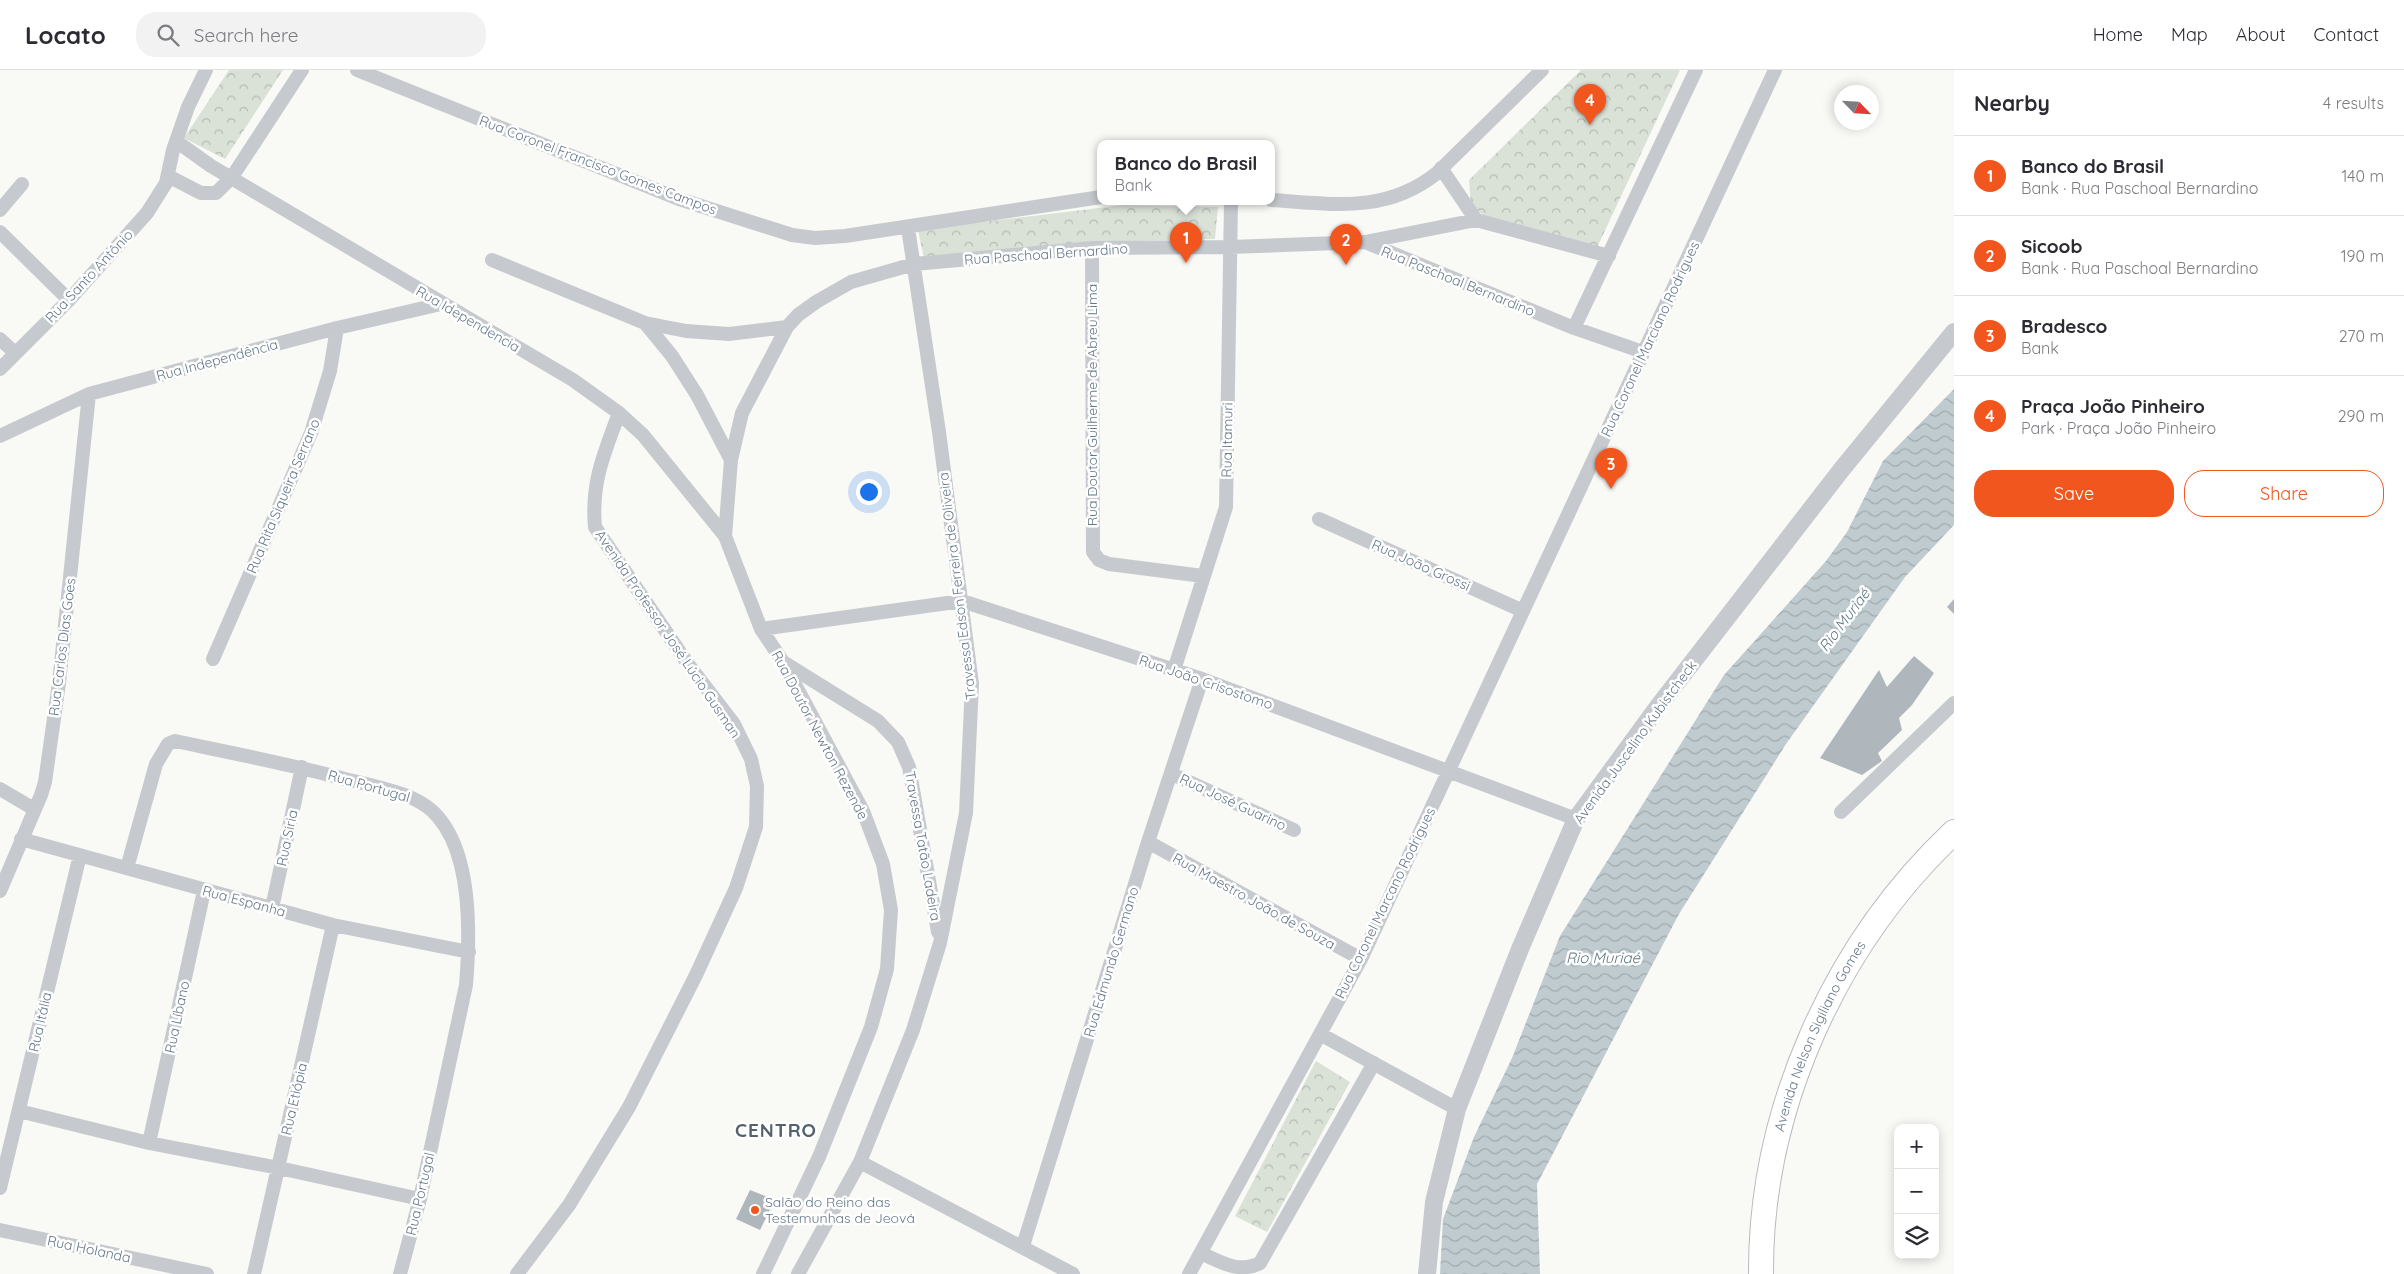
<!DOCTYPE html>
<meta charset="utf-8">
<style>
body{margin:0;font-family:Quicksand,sans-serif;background:#f2f2f3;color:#2b2b33}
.controls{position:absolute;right:15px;bottom:15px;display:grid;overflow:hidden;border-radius:10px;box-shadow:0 2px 12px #0003}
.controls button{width:45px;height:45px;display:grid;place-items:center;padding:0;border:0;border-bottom:1px solid #e1e1e2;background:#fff;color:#2b2b33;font:25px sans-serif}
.compass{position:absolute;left:1834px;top:15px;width:45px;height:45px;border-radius:50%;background:#fff;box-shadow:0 2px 12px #0003;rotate:115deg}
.you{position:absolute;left:868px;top:421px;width:18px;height:18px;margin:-12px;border:4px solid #fff;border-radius:50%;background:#1a73e8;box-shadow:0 0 0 8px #1a73e833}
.badge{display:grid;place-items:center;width:32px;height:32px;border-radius:50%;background:#f0561e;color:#fff;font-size:16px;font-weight:700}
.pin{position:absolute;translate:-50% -41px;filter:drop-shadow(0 1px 2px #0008)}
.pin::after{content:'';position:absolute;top:26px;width:18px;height:15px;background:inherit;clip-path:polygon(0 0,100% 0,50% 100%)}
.popup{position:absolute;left:1097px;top:70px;width:178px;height:65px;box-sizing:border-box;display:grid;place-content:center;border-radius:10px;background:#fff;filter:drop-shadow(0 1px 4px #0005);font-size:16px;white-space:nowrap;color:#7c7c81}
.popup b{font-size:19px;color:#2b2b33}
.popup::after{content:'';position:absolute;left:50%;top:100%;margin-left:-10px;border:10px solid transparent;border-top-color:#fff}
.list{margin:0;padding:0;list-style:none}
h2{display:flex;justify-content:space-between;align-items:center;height:65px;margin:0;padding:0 20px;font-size:21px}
h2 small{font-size:16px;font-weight:400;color:#7c7c81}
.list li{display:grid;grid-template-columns:32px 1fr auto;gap:15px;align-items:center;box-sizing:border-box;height:80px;padding:0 20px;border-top:1px solid #e1e1e2}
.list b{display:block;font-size:19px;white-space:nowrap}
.list p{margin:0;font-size:16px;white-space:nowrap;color:#7c7c81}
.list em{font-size:16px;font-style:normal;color:#7c7c81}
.actions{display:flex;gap:10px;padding:15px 20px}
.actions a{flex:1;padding:11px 0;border:1px solid #f0561e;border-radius:20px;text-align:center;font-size:18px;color:#f0561e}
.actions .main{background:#f0561e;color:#fff}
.icon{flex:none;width:28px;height:28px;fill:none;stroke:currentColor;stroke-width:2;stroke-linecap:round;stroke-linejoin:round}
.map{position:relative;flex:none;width:1954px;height:1204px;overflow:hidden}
header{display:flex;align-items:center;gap:30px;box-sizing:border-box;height:70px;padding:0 25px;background:#fff;border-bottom:1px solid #e1e1e2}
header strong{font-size:24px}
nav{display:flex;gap:28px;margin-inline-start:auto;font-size:18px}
.search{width:350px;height:45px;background:#f2f2f3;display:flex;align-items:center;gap:12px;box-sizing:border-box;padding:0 18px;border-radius:20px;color:#7c7c81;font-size:19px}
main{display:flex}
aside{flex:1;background:#fff}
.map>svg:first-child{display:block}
.forest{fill:url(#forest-crowns)}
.water{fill:url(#water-waves)}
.building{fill:#afb7bd}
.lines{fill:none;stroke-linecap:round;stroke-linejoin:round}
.trunk-casing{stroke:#b8bcbf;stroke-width:26}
.minor{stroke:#c6cace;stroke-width:14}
.tertiary{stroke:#c6cace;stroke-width:18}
.trunk{stroke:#fff;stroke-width:24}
.poi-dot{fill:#f0561e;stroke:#fff;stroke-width:2}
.labels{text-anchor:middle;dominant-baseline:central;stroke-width:5;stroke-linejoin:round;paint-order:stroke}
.street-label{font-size:14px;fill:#657889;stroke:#fff}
.poi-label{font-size:14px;fill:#657889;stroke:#fff;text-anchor:start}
.water-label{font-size:15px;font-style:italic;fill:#617a84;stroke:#fff}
.district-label{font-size:19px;font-weight:bold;letter-spacing:1px;fill:#54626e;stroke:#fff}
</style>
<header>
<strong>Locato</strong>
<div class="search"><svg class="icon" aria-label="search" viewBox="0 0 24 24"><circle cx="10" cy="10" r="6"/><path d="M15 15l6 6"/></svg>Search here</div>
<nav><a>Home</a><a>Map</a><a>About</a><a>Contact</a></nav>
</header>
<main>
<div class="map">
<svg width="1954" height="1204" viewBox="0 0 1954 1204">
<defs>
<pattern id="forest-crowns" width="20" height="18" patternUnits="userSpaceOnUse" patternTransform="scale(1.25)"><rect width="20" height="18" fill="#dae1d7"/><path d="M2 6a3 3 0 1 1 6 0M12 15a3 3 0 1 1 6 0" fill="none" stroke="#b4bbb4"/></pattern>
<pattern id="water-waves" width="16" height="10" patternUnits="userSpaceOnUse" patternTransform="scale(1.25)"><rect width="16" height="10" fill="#c0cbd0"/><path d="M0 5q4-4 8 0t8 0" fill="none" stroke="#a0aaaf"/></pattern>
</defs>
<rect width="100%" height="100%" fill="#f9f9f6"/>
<!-- forest -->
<path class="forest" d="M 229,0 L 283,0 L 225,89 L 184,68 Z
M 1581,0 L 1680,0 L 1594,184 L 1486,147 L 1471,136 L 1469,110 Z
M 1124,135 L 1218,137 L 1215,169 L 1083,172 L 924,188 L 918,160 Z
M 1316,991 L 1350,1012 L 1267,1162 L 1235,1146 Z"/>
<!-- water -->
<path class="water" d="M 1954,319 L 1954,455 L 1905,507 L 1786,674 L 1679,844 L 1537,1114 L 1540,1204 L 1440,1204 L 1443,1149 L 1474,1067 L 1512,988 L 1560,866 L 1724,605 L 1826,491 L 1847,462 L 1883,391 Z"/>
<!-- building -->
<path class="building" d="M 1954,529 L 1954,544 L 1947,537 Z
M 1914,586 L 1934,603 L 1912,635 L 1899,648 L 1902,660 L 1878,683 L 1882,691 L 1862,705 L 1820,688 L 1879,600 L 1887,617 Z
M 750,1120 L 775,1130 L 760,1160 L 736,1149 Z"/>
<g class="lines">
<!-- trunk casing -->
<g class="trunk-casing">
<g id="trunk">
<path id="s1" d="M 1761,1204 C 1760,1040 1835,874 1954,762"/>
</g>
</g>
<!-- minor -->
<path class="minor" d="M 357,0 L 679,129 L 792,165 L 815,168 L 845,166 L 1101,127
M 176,71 L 211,96 L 573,310 L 619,343 L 643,365 L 725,466 L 761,559 L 783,592 L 863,741 L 883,794 L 891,840 L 887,899 L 871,957 L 819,1087 L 763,1204
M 1441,98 L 1476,150
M 168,106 L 201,123 L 216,123 L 232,107 L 302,0
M 1271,130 C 1332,134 1386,144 1437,103 L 1542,0
M 0,140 L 22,114
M 0,162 L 69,230
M 1365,172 L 1476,150 L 1609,186
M 1092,178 L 1093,482 L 1099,490 L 1109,494 L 1203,506
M 492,190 L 645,253 L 686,261 L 729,264 L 787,257
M 645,253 L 672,286 L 697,325 L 731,390
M 1574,258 L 1696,0
M 0,269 L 15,283
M 0,299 L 69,230 L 147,143 L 166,113 L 173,80 L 188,37 L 206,0
M 0,366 L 89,324 L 337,258 L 441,234
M 1319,449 L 1523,541
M 725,466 L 731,390 L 742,343 L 787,257 L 798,245 L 816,232 L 851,212 L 914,194 L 1092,178 L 1230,177 L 1365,172 L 1574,258 L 1643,282
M 761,559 L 962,531 L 1202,609 L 1576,749
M 213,589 L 311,363 L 330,301 L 337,258
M 783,592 L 878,651 L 898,672 L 909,697 L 938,862
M 1174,600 L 1226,437 L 1231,132
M 1172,704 L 1294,760
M 0,719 L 34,739
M 1841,742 L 1954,633
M 21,769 L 333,855 L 469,882
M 1148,772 L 1361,889
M 127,798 L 156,694 L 168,674 L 175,671 C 232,683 289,694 345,709 C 366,714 390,719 410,727 C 421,732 431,738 438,747 C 472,786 470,867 466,915 L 420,1129 L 400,1204
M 0,821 L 41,725 L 45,712 L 59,613 L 89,324
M 272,838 L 302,697
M 1320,964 L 1457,1039
M 19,1041 L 149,1073 L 279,1098 L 420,1129
M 149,1073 L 204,821
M 860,1092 L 1073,1204
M 0,1118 L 80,785
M 0,1160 L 207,1204
M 1023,1176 L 1148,772 L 1202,609
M 1201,1183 C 1220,1192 1240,1204 1260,1193 L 1374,993
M 254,1204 L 333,855
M 517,1204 L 569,1135 L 629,1037 L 696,905 L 736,818 L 756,757 L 757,716 L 751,689 L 734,654 L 688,594 L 595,457 C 591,412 604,384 619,343
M 798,1204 L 860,1092 L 913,960 L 940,873 L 966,743 L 972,614 L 939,362 L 908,158
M 1189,1204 L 1361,889 L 1775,0"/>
<!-- tertiary -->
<path class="tertiary" d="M 1427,1204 L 1434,1132 L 1457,1039 L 1520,879 L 1576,749 L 1657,638 L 1842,399 L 1954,262"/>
<!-- trunk -->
<use href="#trunk" class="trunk"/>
</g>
<!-- markers -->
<circle class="poi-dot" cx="755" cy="1140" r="5"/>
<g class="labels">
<!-- street labels -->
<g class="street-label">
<text transform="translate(598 95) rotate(21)">Rua Coronel Francisco Gomes Campos</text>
<text transform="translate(1046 184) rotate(-4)">Rua Paschoal Bernardino</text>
<text transform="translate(89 206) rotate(-47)">Rua Santo Antônio</text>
<text transform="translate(1458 211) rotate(22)">Rua Paschoal Bernardino</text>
<text transform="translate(468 249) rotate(30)">Rua Idependencia</text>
<text transform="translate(1650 269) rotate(-65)">Rua Coronel Marciano Rodrigues</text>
<text transform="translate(217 290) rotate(-15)">Rua Independência</text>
<text transform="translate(1092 335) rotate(-90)">Rua Doutor Guilherme de Abreu Lima</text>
<text transform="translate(1227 370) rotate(-89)">Rua Itamuri</text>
<text transform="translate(283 426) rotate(-67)">Rua Rita Siqueira Serrano</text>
<text transform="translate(1421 495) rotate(24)">Rua João Grossi</text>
<text transform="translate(957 516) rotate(-97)">Travessa Edson Ferreira de Oliveira</text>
<text transform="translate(668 564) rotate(56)">Avenida Professor José Lúcio Gusman</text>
<text transform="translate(62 577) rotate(-83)">Rua Carlos Dias Goes</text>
<text transform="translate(1206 612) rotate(19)">Rua João Crisostomo</text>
<text transform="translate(820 665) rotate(62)">Rua Doutor Newton Rezende</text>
<text transform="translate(1635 672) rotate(-54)">Avenida Juscelino Kubistcheck</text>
<text transform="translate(369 716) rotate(16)">Rua Portugal</text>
<text transform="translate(1233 732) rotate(25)">Rua José Guarino</text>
<text transform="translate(287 768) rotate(-78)">Rua Siria</text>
<text transform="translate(923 776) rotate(80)">Travessa Tatão Ladeira</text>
<text transform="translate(244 831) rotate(15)">Rua Espanha</text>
<text transform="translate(1254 831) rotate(29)">Rua Maestro João de Souza</text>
<text transform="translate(1385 833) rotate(-64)">Rua Coronel Marcano Rodrigues</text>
<text transform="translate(1111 892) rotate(-73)">Rua Edmundo Germano</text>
<text transform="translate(177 947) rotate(-78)">Rua Líbano</text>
<text transform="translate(40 952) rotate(-77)">Rua Itália</text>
<text stroke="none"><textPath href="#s1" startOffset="248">Avenida Nelson Sigiliano Gomes</textPath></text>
<text transform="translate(294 1029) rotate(-77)">Rua Etiópia</text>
<text transform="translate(420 1124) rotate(-77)">Rua Portugal</text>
<text transform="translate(89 1179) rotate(12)">Rua Holanda</text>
</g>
<!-- poi labels -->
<g class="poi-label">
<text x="765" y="1132">Salão do Reino das<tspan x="765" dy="16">Testemunhas de Jeová</tspan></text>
</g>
<!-- water labels -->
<g class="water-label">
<text transform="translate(1844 550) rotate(-53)">Rio Muriaé</text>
<text x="1603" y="887">Rio Muriaé</text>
</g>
<!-- district labels -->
<g class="district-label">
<text x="776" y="1060">CENTRO</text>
</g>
</g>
</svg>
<div class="controls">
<button>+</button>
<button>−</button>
<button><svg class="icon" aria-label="layers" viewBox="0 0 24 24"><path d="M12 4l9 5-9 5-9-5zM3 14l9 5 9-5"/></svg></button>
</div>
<svg class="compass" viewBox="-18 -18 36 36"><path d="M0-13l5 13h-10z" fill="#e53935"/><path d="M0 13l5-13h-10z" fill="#7c7c81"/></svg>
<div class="you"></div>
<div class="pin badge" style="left:1186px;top:193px">1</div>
<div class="popup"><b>Banco do Brasil</b>Bank</div>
<div class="pin badge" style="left:1346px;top:195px">2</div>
<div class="pin badge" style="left:1611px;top:419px">3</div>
<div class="pin badge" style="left:1590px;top:55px">4</div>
</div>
<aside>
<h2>Nearby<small>4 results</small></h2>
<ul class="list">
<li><span class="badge">1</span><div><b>Banco do Brasil</b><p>Bank · Rua Paschoal Bernardino</p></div><em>140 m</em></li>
<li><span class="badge">2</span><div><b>Sicoob</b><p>Bank · Rua Paschoal Bernardino</p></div><em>190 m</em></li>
<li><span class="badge">3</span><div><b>Bradesco</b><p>Bank</p></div><em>270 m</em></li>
<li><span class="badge">4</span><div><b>Praça João Pinheiro</b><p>Park · Praça João Pinheiro</p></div><em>290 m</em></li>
</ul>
<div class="actions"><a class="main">Save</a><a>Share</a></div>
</aside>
</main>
